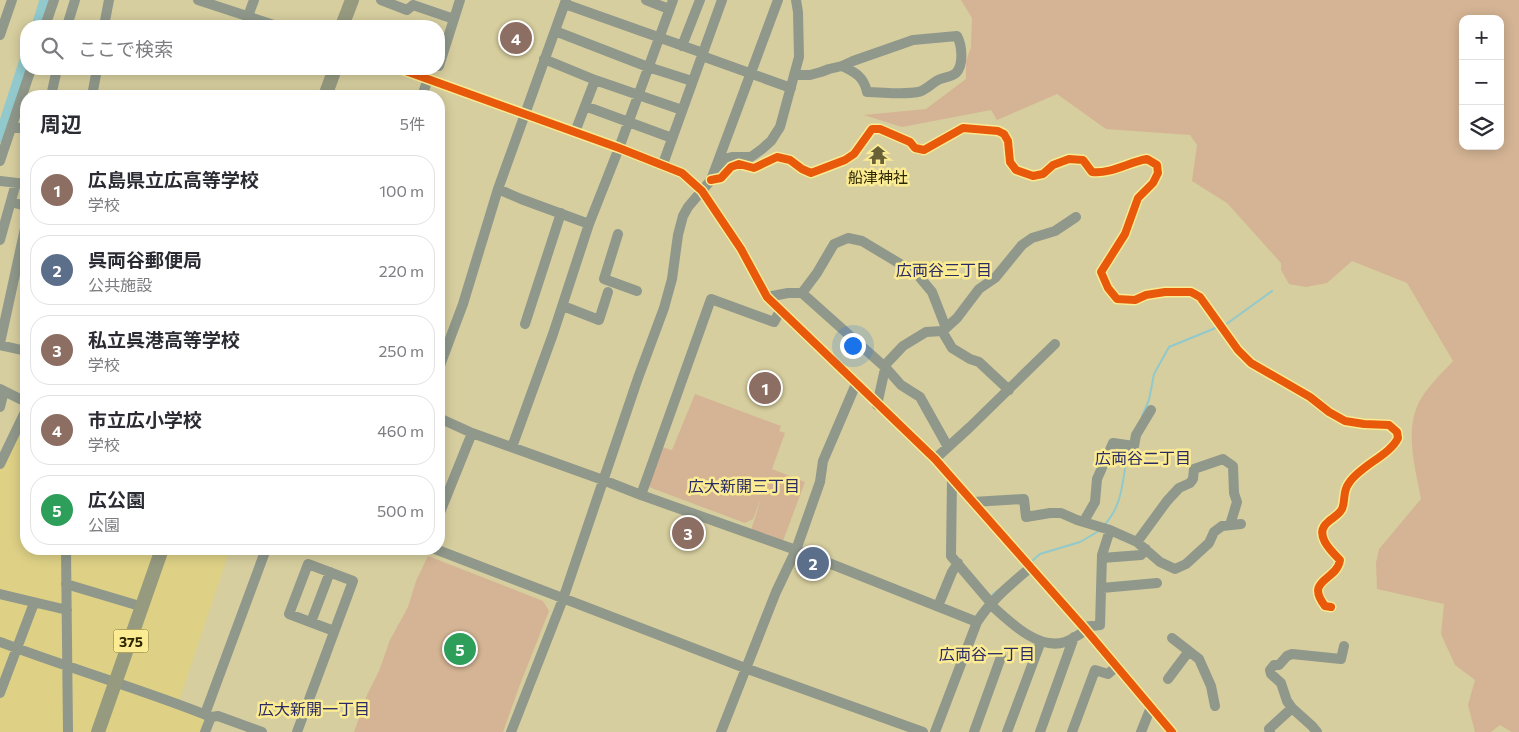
<!DOCTYPE html>
<html lang="ja">
<meta charset="utf-8">
<style>
body{margin:0;font-family:Commissioner,"Noto Sans JP",sans-serif;background:#f7f7f7;color:#2b2b33}
.controls{position:absolute;right:15px;top:15px;display:grid;overflow:hidden;border-radius:10px;box-shadow:0 2px 12px #0003}
.controls button{width:45px;height:45px;display:grid;place-items:center;padding:0;border:0;border-bottom:1px solid #e1e1e2;background:#fff;color:#2b2b33;font:25px sans-serif}
.you{position:absolute;left:852px;top:345px;width:18px;height:18px;margin:-12px;border:4px solid #fff;border-radius:50%;background:#1a73e8;box-shadow:0 0 0 8px #1a73e833}
.badge{display:grid;place-items:center;width:32px;height:32px;border-radius:50%;background:#db2777;color:#fff;font-size:16px;font-weight:700}
.pin{position:absolute;translate:-50% -50%;border:2px solid #fff;box-shadow:0 1px 5px #0006}
.list{margin:0;padding:0;list-style:none}
h2{display:flex;justify-content:space-between;align-items:center;height:65px;margin:0;padding:0 20px;font-size:21px}
h2 small{font-size:16px;font-weight:400;color:#7c7c81}
.list li{display:grid;grid-template-columns:32px 1fr auto;gap:15px;align-items:center;box-sizing:border-box;height:70px;margin:0 10px 10px;padding:0 10px;border:1px solid #e1e1e2;border-radius:20px}
.list b{display:block;font-size:19px;white-space:nowrap}
.list p{margin:0;font-size:16px;white-space:nowrap;color:#7c7c81}
.list em{font-size:16px;font-style:normal;color:#7c7c81}
.icon{flex:none;width:28px;height:28px;fill:none;stroke:currentColor;stroke-width:2;stroke-linecap:round;stroke-linejoin:round}
.map{position:relative;flex:none;width:1519px;height:732px;overflow:hidden}
.search{position:absolute;background:#fff;box-shadow:0 2px 12px #0003;left:20px;top:20px;width:425px;height:55px;display:flex;align-items:center;gap:12px;box-sizing:border-box;padding:0 18px;border-radius:20px;color:#7c7c81;font-size:19px}
.panel{position:absolute;background:#fff;box-shadow:0 2px 12px #0003;left:20px;top:90px;width:425px;height:465px;border-radius:20px}
.map>svg:first-child{display:block}
.built{fill:#ded186}
.green{fill:#d4b494;fill-rule:evenodd}
.lines{fill:none;stroke-linecap:round;stroke-linejoin:round}
.stream{stroke:#91c9cc;stroke-width:2}
.river{stroke:#91c9cc;stroke-width:11}
.minor{stroke:#90988b;stroke-width:10}
.highway{stroke:#969a7f;stroke-width:14}
.cycleway-casing{stroke:#fbeb93;stroke-width:11}
.cycleway{stroke:#e8590c;stroke-width:8}
.labels{text-anchor:middle;dominant-baseline:central;stroke-width:5;stroke-linejoin:round;paint-order:stroke}
.shield{fill:#fbeb93;stroke:#6a612c;stroke-width:1}
.shield-label{font-size:14px;font-weight:bold;fill:#2c2600}
.poi-label{font-size:15px;fill:#2c2600;stroke:#fbeb93}
.neighbourhood-label{font-size:16px;fill:#2a2a64;stroke:#fbeb93}
</style>
<div class="map">
<svg width="1519" height="732" viewBox="0 0 1519 732">
<rect width="100%" height="100%" fill="#d6ce9e"/>
<!-- built -->
<path class="built" d="M 26,411 L 26,549 L 230,549 L 178,704 L 209,717 L 203,732 L 0,732 L 0,462 Z"/>
<!-- green -->
<path class="green" d="M 961,0 L 1519,0 L 1519,732 L 1512,732 L 1500,725 L 1491,732 L 1475,732 L 1468,705 L 1475,680 L 1455,665 L 1441,634 L 1444,604 L 1377,589 L 1376,563 L 1379,549 L 1421,499 C 1415,466 1403,427 1422,397 C 1430,384 1443,372 1453,361 L 1407,283 L 1352,261 L 1327,283 L 1306,287 L 1289,284 L 1281,270 L 1281,263 L 1227,203 L 1192,181 L 1197,145 L 1190,135 L 1106,129 L 1057,94 L 997,120 L 991,110 L 902,127 L 864,115 L 926,109 L 966,79 L 966,61 L 971,47 L 972,18 ZM 1463,19 L 1500,19 L 1500,146 L 1463,146 Z
M 695,394 L 781,426 L 779,431 L 785,433 L 772,469 L 805,482 L 783,541 L 751,530 L 761,499 L 753,519 L 745,523 L 649,487 L 662,447 L 672,450 Z
M 428,556 L 543,601 L 549,611 L 519,687 L 503,732 L 354,732 L 367,695 L 379,671 L 390,640 L 408,607 L 416,581 Z"/>
<g class="lines">
<!-- stream -->
<path class="stream" d="M 1225,325 L 1272,291
M 1142,416 L 1149,400 L 1154,374 L 1169,347 L 1218,327
M 1104,525 C 1125,504 1122,474 1129,448
M 1032,561 L 1040,554 L 1080,542 L 1099,531
M 990,597 L 998,590"/>
<!-- river -->
<path class="river" d="M 37,26 L 45,0
M 0,137 L 26,57"/>
<!-- minor -->
<path class="minor" d="M 198,0 L 277,26
M 381,0 L 407,10 L 413,5 L 454,19
M 646,0 L 669,9
M 565,4 L 703,53
M 248,16 L 254,0
M 45,26 L 54,0
M 67,26 L 75,0
M 104,26 L 109,0
M 555,31 L 648,67 L 692,81
M 0,35 L 12,0
M 682,46 L 700,0
M 702,56 L 791,88
M 544,59 L 595,80 L 682,110
M 439,66 L 460,0
M 400,69 L 619,148 L 682,173 L 702,191 L 741,249 L 767,297 L 935,459 L 1086,630 L 1172,732
M 794,75 L 810,75 L 821,72 L 829,69 L 842,66 L 853,61 L 913,40 L 957,36 C 962,45 964,65 956,73 C 950,78 943,77 938,80 C 931,84 925,91 918,92 C 901,95 884,92 867,92 C 864,77 855,72 842,66
M 51,96 L 57,69
M 92,96 L 97,69
M 422,96 L 428,79
M 585,106 L 672,138
M 12,127 L 26,129
M 575,132 L 595,80
M 0,161 L 31,69
M 663,164 L 722,0
M 716,169 L 720,169 L 728,158 L 732,157 L 751,157 L 762,149 L 771,141 L 780,127 L 799,57 L 798,12 L 796,0
M 711,180 L 721,178 L 731,167 L 739,164 L 754,168 L 777,157 L 790,160 L 802,169 L 811,173 L 845,160 L 854,154 L 872,129 L 880,129 L 910,142 L 915,148 L 924,150 L 963,128 L 998,131 L 1004,134 L 1008,141 L 1010,162 L 1016,170 L 1033,176 L 1043,174 L 1053,165 L 1069,159 L 1083,160 L 1092,172 C 1111,174 1129,162 1147,159 L 1157,165 L 1158,173 L 1153,183 L 1138,198 L 1125,234 L 1101,272 L 1108,288 L 1117,299 L 1135,300 L 1146,295 L 1165,292 L 1191,292 L 1200,297 L 1238,350 L 1251,363 L 1310,397 L 1329,412 L 1345,421 L 1364,424 L 1389,425 L 1397,432 L 1398,438 C 1390,455 1360,466 1349,483 C 1342,492 1346,500 1342,509 C 1339,515 1332,518 1328,522 C 1313,534 1331,551 1340,560 C 1337,581 1304,579 1325,606 L 1331,607
M 0,181 L 26,184
M 498,189 L 521,199 L 589,224
M 11,202 L 26,206
M 618,234 L 604,279 L 637,291
M 0,240 L 16,183
M 802,293 L 886,368 L 901,385 L 920,397 L 948,447
M 767,297 L 788,293 L 802,293 L 817,273 L 834,244 L 848,238 L 862,241 L 917,274 L 932,292 L 946,328
M 563,306 L 599,320 L 608,292
M 525,324 L 561,213
M 942,331 L 952,348 L 970,359 L 979,362 L 1009,390
M 0,343 L 26,224
M 0,345 L 26,351
M 439,368 L 463,304 L 498,189 L 566,0
M 0,389 L 26,402
M 877,405 L 886,364 L 903,346 L 926,332 L 942,331 L 946,328 L 957,318 L 979,289 L 995,278 L 1022,245 L 1032,238 L 1055,231 L 1076,217
M 0,407 L 4,391
M 439,418 L 472,433 L 603,480 L 641,495 L 796,550 L 977,622
M 512,447 L 553,334 L 589,224 L 619,148 L 673,0
M 935,459 L 970,427 L 1055,344
M 0,464 L 26,410
M 952,478 L 951,556 L 991,603
M 641,495 L 711,299 L 774,322 L 780,311
M 973,502 L 1024,499 L 1026,517 L 1050,513 L 1061,513 L 1077,520 L 1110,530 L 1137,542 L 1160,562 L 1175,569 L 1186,564 L 1209,543 L 1214,532 L 1222,526 L 1241,524
M 439,515 L 472,433
M 1084,521 L 1095,502 L 1097,479 L 1113,443 L 1134,446 L 1136,435 L 1151,410
M 1137,542 L 1167,501 L 1179,488 L 1190,483 L 1193,479 L 1194,469 L 1223,459 L 1233,466 L 1234,493 L 1237,502 L 1230,525
M 66,549 L 68,732
M 435,549 L 745,668 L 923,732
M 1102,558 L 1141,555 L 1146,549
M 66,584 L 143,607
M 1102,588 L 1157,583
M 0,594 L 67,610
M 990,604 C 1009,621 1038,651 1065,642 C 1073,639 1080,634 1086,630
M 938,606 L 952,572 L 958,563
M 311,622 L 330,572
M 1083,627 L 1100,625 L 1102,555 L 1110,530
M 1172,638 L 1199,659 L 1211,686 L 1215,706
M 0,642 C 70,669 142,689 211,717 L 205,732
M 1168,679 L 1189,651
M 0,693 L 34,603
M 205,714 L 266,549
M 211,717 L 218,716 L 262,732
M 297,732 L 353,581 L 308,564 L 289,614 L 334,631
M 511,732 L 563,599 L 638,378 L 664,308 L 672,279 L 678,235 L 683,216 L 688,207 L 711,180 L 778,0
M 721,732 L 776,592 L 796,550 L 820,482 L 823,461 L 856,384
M 935,732 L 977,622 C 991,600 1011,584 1031,567
M 974,732 L 1001,657
M 1007,732 L 1041,641
M 1040,732 L 1074,637
M 1072,732 L 1095,670 L 1108,674 L 1117,666
M 1141,732 L 1151,707
M 1270,732 L 1269,729 L 1292,708
M 1317,732 L 1312,726 L 1292,708 L 1287,701 L 1281,683 L 1271,674 L 1270,670 L 1274,665 L 1279,665 L 1287,656 L 1292,654 L 1341,659 L 1344,646"/>
<!-- highway -->
<path class="highway" d="M 342,26 L 352,0
M 325,96 L 335,69
M 98,732 L 162,549"/>
<!-- cycleway casing -->
<g class="cycleway-casing">
<path id="cycleway" d="M 400,69 L 619,148 L 682,173 L 702,191 L 741,249 L 767,297 L 935,459 L 1086,630 L 1172,732
M 711,180 L 721,178 L 731,167 L 739,164 L 754,168 L 777,157 L 790,160 L 802,169 L 811,173 L 845,160 L 854,154 L 872,129 L 880,129 L 910,142 L 915,148 L 924,150 L 963,128 L 998,131 L 1004,134 L 1008,141 L 1010,162 L 1016,170 L 1033,176 L 1043,174 L 1053,165 L 1069,159 L 1083,160 L 1092,172 C 1111,174 1129,162 1147,159 L 1157,165 L 1158,173 L 1153,183 L 1138,198 L 1125,234 L 1101,272 L 1108,288 L 1117,299 L 1135,300 L 1146,295 L 1165,292 L 1191,292 L 1200,297 L 1238,350 L 1251,363 L 1310,397 L 1329,412 L 1345,421 L 1364,424 L 1389,425 L 1397,432 L 1398,438 C 1390,455 1360,466 1349,483 C 1342,492 1346,500 1342,509 C 1339,515 1332,518 1328,522 C 1313,534 1331,551 1340,560 C 1337,581 1304,579 1325,606 L 1331,607"/>
</g>
<!-- cycleway -->
<use href="#cycleway" class="cycleway"/>
</g>
<!-- icons -->
<defs>
<g id="temple-bare" transform="scale(1.5)"><path d="M0-6L5-2H3V0L6.5 2.5H4V6H1.5V3h-3V6H-4V2.5H-6.5L-3 0V-2H-5Z" fill="#686137" stroke="#fbeb93" stroke-width="2.5" paint-order="stroke"/></g>
</defs>
<g fill-rule="evenodd">
<use href="#temple-bare" x="878" y="155"/>
</g>
<g class="labels">
<!-- shield labels -->
<rect class="shield" x="113.5" y="629.5" width="35" height="23" rx="4"/>
<g class="shield-label">
<text x="131" y="641">375</text>
</g>
<!-- poi labels -->
<g class="poi-label">
<text x="878" y="177">船津神社</text>
</g>
<!-- neighbourhood labels -->
<g class="neighbourhood-label">
<text x="944" y="269">広両谷三丁目</text>
<text x="1143" y="457">広両谷二丁目</text>
<text x="744" y="485">広大新開三丁目</text>
<text x="987" y="653">広両谷一丁目</text>
<text x="314" y="708">広大新開一丁目</text>
</g>
</g>
</svg>
<div class="controls">
<button>+</button>
<button>−</button>
<button><svg class="icon" aria-label="layers" viewBox="0 0 24 24"><path d="M12 4l9 5-9 5-9-5zM3 14l9 5 9-5"/></svg></button>
</div>
<div class="you"></div>
<div class="pin badge" style="left:765px;top:388px;background:#8d6e63">1</div>
<div class="pin badge" style="left:813px;top:563px;background:#5c6f8a">2</div>
<div class="pin badge" style="left:688px;top:533px;background:#8d6e63">3</div>
<div class="pin badge" style="left:516px;top:38px;background:#8d6e63">4</div>
<div class="pin badge" style="left:460px;top:649px;background:#2e9e5b">5</div>
<div class="search"><svg class="icon" aria-label="search" viewBox="0 0 24 24"><circle cx="10" cy="10" r="6"/><path d="M15 15l6 6"/></svg>ここで検索</div>
<section class="panel">
<h2>周辺<small>5件</small></h2>
<ul class="list">
<li><span class="badge" style="background:#8d6e63">1</span><div><b>広島県立広高等学校</b><p>学校</p></div><em>100 m</em></li>
<li><span class="badge" style="background:#5c6f8a">2</span><div><b>呉両谷郵便局</b><p>公共施設</p></div><em>220 m</em></li>
<li><span class="badge" style="background:#8d6e63">3</span><div><b>私立呉港高等学校</b><p>学校</p></div><em>250 m</em></li>
<li><span class="badge" style="background:#8d6e63">4</span><div><b>市立広小学校</b><p>学校</p></div><em>460 m</em></li>
<li><span class="badge" style="background:#2e9e5b">5</span><div><b>広公園</b><p>公園</p></div><em>500 m</em></li>
</ul>
</section>
</div>
